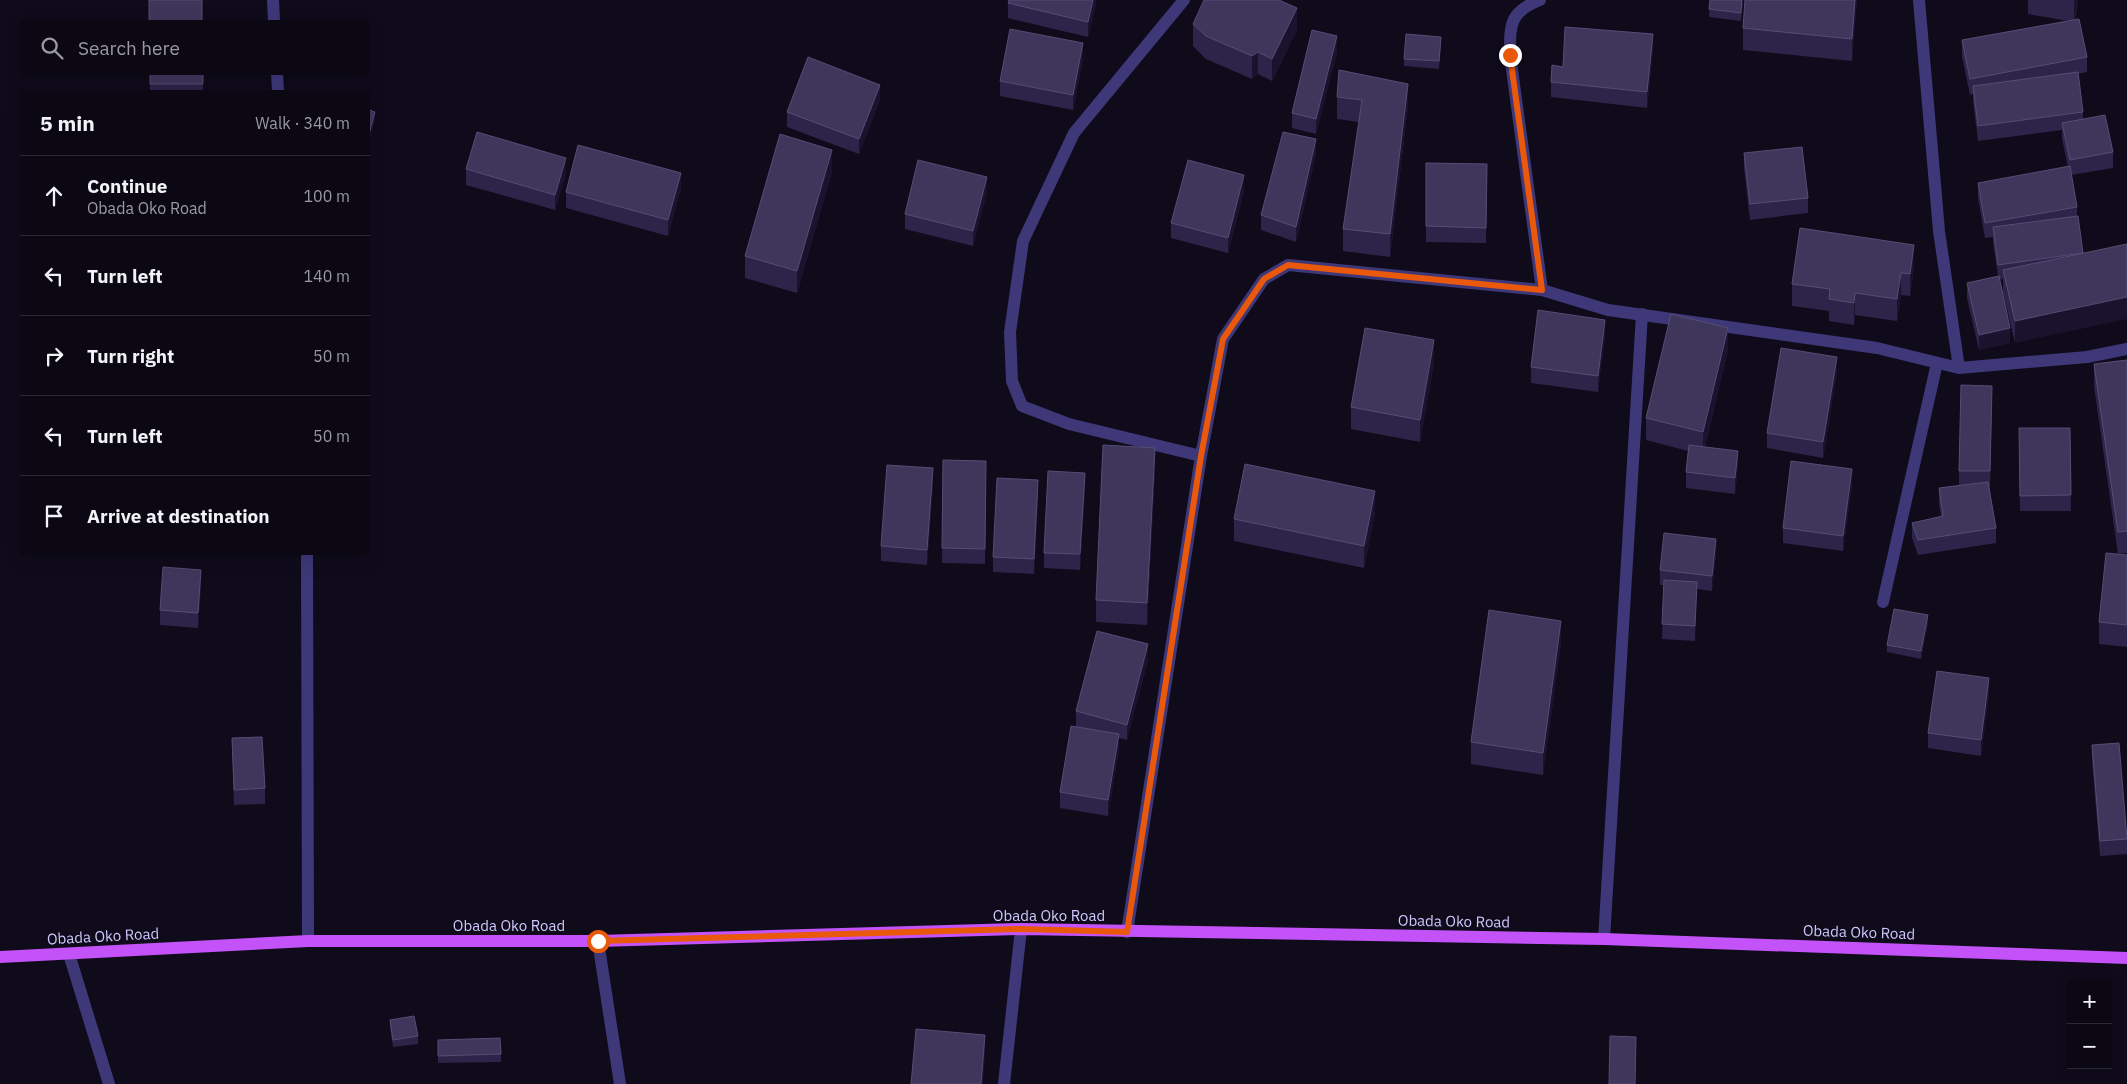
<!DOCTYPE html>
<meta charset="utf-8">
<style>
body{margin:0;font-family:"IBM Plex Sans",sans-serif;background:#191622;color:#f1f3f6}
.controls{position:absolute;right:15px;bottom:15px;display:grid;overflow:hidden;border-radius:0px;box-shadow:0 5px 20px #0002}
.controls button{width:45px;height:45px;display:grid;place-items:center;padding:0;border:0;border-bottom:1px solid #2b2934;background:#0b0814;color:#f1f3f6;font:25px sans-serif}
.stop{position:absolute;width:15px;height:15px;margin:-11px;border:4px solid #ea580c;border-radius:50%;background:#fff}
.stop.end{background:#ea580c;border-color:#fff;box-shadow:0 1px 5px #0008}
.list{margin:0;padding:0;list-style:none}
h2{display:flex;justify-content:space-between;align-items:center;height:65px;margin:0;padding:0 20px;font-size:21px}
h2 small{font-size:16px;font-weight:400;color:#9a9aa0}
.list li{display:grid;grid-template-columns:32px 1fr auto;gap:15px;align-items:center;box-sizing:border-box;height:80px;padding:0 20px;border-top:1px solid #2b2934}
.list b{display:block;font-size:19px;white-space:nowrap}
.list p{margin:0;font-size:16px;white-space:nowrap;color:#9a9aa0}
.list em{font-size:16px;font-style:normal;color:#9a9aa0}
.icon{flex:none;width:28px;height:28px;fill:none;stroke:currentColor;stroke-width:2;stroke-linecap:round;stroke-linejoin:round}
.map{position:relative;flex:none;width:2127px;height:1084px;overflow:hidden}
.search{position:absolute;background:#0b0814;box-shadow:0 5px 20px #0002;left:20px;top:20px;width:350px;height:55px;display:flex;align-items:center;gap:12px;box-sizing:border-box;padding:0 18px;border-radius:0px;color:#9a9aa0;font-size:19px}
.panel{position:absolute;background:#0b0814;box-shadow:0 5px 20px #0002;left:20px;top:90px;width:350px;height:465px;border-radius:0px}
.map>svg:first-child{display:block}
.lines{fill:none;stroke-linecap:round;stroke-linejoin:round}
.minor{stroke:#3e3878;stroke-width:12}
.major{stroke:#c353f8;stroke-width:12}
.wall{fill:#2d2449}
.shaded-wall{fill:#1a132e}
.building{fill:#3f365c;stroke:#564d75}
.route{stroke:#ea580c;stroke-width:6}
.labels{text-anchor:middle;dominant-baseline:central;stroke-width:4;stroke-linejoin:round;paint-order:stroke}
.street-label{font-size:15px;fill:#d0c8fd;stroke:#0f0b1b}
</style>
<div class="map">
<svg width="2127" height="1084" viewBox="0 0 2127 1084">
<rect width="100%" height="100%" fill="#0f0b1b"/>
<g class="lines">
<!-- minor -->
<path class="minor" d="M 273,0 L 274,21
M 1184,0 L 1074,133 L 1023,241 L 1010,332 L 1012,381 L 1022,406 L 1069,424 L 1201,456
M 1540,0 C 1509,12 1510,25 1510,55 L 1542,290
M 1919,0 L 1939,231 L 1959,368
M 277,74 L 278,91
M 307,554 L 308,941
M 1883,602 L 1937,363
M 1127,932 L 1201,456 L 1223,339 L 1264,279 L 1288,265 L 1542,290 L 1608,310 L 1877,348 L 1959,368 L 2087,357 L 2127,349
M 1604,939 L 1642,314
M 598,941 L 620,1084
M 69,954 L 109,1084
M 1004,1084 L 1021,929"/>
<!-- major -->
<path class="major" d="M 0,957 L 308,941 L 598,941 L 1021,929 L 1604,939 L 2127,958"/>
</g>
<!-- wall -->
<path class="wall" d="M 1096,0 L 1096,4 L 1088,37 L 1008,18 L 1008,3 Z
M 1710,0 L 1743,0 L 1741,21 L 1709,17 Z
M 1857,0 L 1852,61 L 1743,50 L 1743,28 Z
M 2028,0 L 2078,0 L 2075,20 L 2087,57 L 2087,72 L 2078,74 L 2083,112 L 2083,119 L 2113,152 L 2113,168 L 2071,175 L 2077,207 L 2077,216 L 2083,254 L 2015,343 L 2003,292 L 2003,279 L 1999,280 L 2010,343 L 1979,350 L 1967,298 L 1967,283 L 1998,276 L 1993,243 L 1993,237 L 1985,238 L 1978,198 L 1978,183 L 2068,167 L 2062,139 L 2062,130 L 1978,141 L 1973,101 L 1973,94 L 1970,95 L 1962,56 L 1962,40 L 2068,21 L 2028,14 Z
M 1193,24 L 1297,30 L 1272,81 L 1258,74 L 1252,79 L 1206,59 L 1193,46 Z
M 1441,45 L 1439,69 L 1404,66 L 1404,59 Z
M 1653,49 L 1647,108 L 1551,97 L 1551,82 L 1563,67 Z
M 1337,52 L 1316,134 L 1292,128 L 1292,113 Z
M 1083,59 L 1073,110 L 1000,96 L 1000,81 Z
M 150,74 L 203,74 L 203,91 L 150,91 Z
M 1337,97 L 1408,106 L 1390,257 L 1343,251 L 1343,229 L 1359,122 L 1337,119 Z
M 880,100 L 859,154 L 787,127 L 787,112 Z
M 1744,153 L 1808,198 L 1808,213 L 1750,220 L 1744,168 Z
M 1316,154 L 1296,242 L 1261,230 L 1261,215 Z
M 1426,163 L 1487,164 L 1486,243 L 1426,242 Z
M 466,169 L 566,173 L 555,210 L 466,185 Z
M 832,172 L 797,293 L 745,278 L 745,256 Z
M 681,188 L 668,236 L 566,208 L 566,192 Z
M 1244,191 L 1228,253 L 1171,238 L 1171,223 Z
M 987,192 L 973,246 L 905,229 L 905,214 Z
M 1914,267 L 1910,296 L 1901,295 L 1897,321 L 1855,315 L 1854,325 L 1829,321 L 1829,311 L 1792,306 L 1792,284 Z
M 1605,335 L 1598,392 L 1531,383 L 1531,367 Z
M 1728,350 L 1705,447 L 1738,466 L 1735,494 L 1686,488 L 1686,472 L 1688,451 L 1646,440 L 1646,418 Z
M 2127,360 L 2127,553 L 2118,554 L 2094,386 L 2094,364 Z
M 1434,363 L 1420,442 L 1351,429 L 1351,407 Z
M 1837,372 L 1823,458 L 1767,448 L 1767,433 Z
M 1992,401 L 1990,487 L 1989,487 L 1996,528 L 1996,543 L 1918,555 L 1912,538 L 1912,523 L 1941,516 L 1939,504 L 1939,488 L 1959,486 L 1959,471 Z
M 2019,428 L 2070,428 L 2071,511 L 2020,511 Z
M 943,460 L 986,461 L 985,564 L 942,563 Z
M 1155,470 L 1147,625 L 1096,622 L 1096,600 Z
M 933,484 L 927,565 L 881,561 L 881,546 Z
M 1852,484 L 1843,551 L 1783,543 L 1783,528 Z
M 1085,488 L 1080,570 L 1044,568 L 1044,553 Z
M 1038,496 L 1034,574 L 993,572 L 993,557 Z
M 1375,513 L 1364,568 L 1234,541 L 1234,519 Z
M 1716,554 L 1712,591 L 1697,589 L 1695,641 L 1662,639 L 1664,585 L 1660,585 L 1660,570 Z
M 2127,555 L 2127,647 L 2099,644 L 2099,622 Z
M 201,585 L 198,628 L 160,625 L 160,610 Z
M 1928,623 L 1921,659 L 1887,652 L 1887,645 Z
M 1561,643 L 1543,775 L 1471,764 L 1471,742 Z
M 1148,660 L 1127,740 L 1119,738 L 1119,749 L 1108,816 L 1060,808 L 1060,792 L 1076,726 L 1076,711 Z
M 1989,693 L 1981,756 L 1928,748 L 1928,733 Z
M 232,738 L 265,788 L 265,804 L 234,805 Z
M 2092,745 L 2127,836 L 2127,854 L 2100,856 L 2092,760 Z
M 390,1020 L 418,1036 L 418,1044 L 393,1047 L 390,1027 Z
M 438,1040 L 501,1054 L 501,1062 L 438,1063 Z"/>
<!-- shaded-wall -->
<path class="shaded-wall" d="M 1093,0 L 1096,0 L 1096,4 L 1088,37 L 1088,22 Z
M 1742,0 L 1743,0 L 1741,21 L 1741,13 Z
M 1855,0 L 1857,0 L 1852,61 L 1852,39 Z
M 2074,0 L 2078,0 L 2074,22 Z
M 1297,8 L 1297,30 L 1272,81 L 1272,59 Z
M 1653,34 L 1653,49 L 1647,108 L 1647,92 Z
M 1337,36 L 1337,52 L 1316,134 L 1316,119 Z
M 1083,43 L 1083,59 L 1073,110 L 1073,95 Z
M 1258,52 L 1258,74 L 1252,79 L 1252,56 Z
M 1408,84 L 1408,106 L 1390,257 L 1390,234 Z
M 880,85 L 880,100 L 859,154 L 859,139 Z
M 375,112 L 375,120 L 369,141 L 369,134 Z
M 1316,139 L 1316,154 L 1296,242 L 1296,227 Z
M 832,150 L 832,172 L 797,293 L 797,271 Z
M 566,158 L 566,173 L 555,210 L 555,195 Z
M 681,173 L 681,188 L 668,236 L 668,220 Z
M 1244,175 L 1244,191 L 1228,253 L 1228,238 Z
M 987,177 L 987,192 L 973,246 L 973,231 Z
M 1914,245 L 1914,267 L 1910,296 L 1910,274 Z
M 1901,273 L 1901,295 L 1897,321 L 1897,299 Z
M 1855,293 L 1855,315 L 1854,325 L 1854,303 Z
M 2127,297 L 2127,319 L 2015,343 L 2015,321 Z
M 1605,320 L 1605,335 L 1598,392 L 1598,376 Z
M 1728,328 L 1728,350 L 1703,454 L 1703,432 Z
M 2010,328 L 2010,343 L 1979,350 L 1979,335 Z
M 1434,340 L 1434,363 L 1420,442 L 1420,420 Z
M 1837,357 L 1837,372 L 1823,458 L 1823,442 Z
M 1155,448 L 1155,470 L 1147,625 L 1147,603 Z
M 1738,451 L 1738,466 L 1735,494 L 1735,478 Z
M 933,468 L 933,484 L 927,565 L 927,550 Z
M 1852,469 L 1852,484 L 1843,551 L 1843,536 Z
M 1085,473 L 1085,488 L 1080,570 L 1080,554 Z
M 1038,480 L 1038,496 L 1034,574 L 1034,559 Z
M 1375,491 L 1375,513 L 1364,568 L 1364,546 Z
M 1716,539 L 1716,554 L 1712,591 L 1712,576 Z
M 201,570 L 201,585 L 198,628 L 198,613 Z
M 1697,582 L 1697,597 L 1695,641 L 1695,626 Z
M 1928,615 L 1928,623 L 1921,659 L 1921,651 Z
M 1561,621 L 1561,643 L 1543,775 L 1543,753 Z
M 1148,644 L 1148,660 L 1127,740 L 1127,725 Z
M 1989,678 L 1989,693 L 1981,756 L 1981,740 Z
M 1119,734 L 1119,749 L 1108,816 L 1108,800 Z
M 985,1035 L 985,1057 L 983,1084 L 981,1084 Z"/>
<!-- building -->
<path class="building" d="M 149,0 L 202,0 L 202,21 L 149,21 Z
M 1009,0 L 1093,0 L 1088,22 L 1008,3 Z
M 1204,0 L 1279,0 L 1297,8 L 1272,59 L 1258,52 L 1252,56 L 1206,36 L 1193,24 Z
M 1710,0 L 1742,0 L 1741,13 L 1709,9 Z
M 1745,0 L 1855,0 L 1852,39 L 1743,28 Z
M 2079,19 L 2087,57 L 1970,79 L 1962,40 Z
M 1565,27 L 1653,34 L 1647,92 L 1551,82 L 1552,65 L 1563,67 Z
M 1010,29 L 1083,43 L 1073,95 L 1000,81 Z
M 1312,30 L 1337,36 L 1316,119 L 1292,113 Z
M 1406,34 L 1441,37 L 1439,61 L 1404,59 Z
M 808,57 L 880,85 L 859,139 L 787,112 Z
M 1339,70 L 1408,84 L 1390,234 L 1343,229 L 1362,100 L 1337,97 Z
M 2078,72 L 2083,112 L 1978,126 L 1973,86 Z
M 150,74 L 203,74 L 203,84 L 150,84 Z
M 369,110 L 375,112 L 369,134 Z
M 2105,115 L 2113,152 L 2070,160 L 2062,123 Z
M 477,132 L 566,158 L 555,195 L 466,169 Z
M 1283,132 L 1316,139 L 1296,227 L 1261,215 Z
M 780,134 L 832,150 L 797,271 L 745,256 Z
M 578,145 L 681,173 L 668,220 L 566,192 Z
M 1802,147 L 1808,198 L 1750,204 L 1744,153 Z
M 918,160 L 987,177 L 973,231 L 905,214 Z
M 1188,160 L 1244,175 L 1228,238 L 1171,223 Z
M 1426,163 L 1487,164 L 1486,228 L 1426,226 Z
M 2070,166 L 2077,207 L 1985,223 L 1978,183 Z
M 2078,216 L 2083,253 L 1998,265 L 1993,227 Z
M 1800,228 L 1914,245 L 1910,274 L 1901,273 L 1897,299 L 1855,293 L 1854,303 L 1829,299 L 1830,289 L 1792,284 Z
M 2127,244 L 2127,297 L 2015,321 L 2003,270 Z
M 1999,276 L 2010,328 L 1979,335 L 1967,283 Z
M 1538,310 L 1605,320 L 1598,376 L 1531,367 Z
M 1671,314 L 1728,328 L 1703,432 L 1646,418 Z
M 1365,328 L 1434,340 L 1420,420 L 1351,407 Z
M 1781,348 L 1837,357 L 1823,442 L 1767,433 Z
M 2127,360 L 2127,531 L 2118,532 L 2094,364 Z
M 1961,385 L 1992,386 L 1990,471 L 1959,471 Z
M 2019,428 L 2070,428 L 2071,495 L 2020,496 Z
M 1103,445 L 1155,448 L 1147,603 L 1096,600 Z
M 1689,445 L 1738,451 L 1735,478 L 1686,472 Z
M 943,460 L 986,461 L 985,549 L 942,548 Z
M 1791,461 L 1852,469 L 1843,536 L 1783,528 Z
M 1245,464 L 1375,491 L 1364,546 L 1234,519 Z
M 887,465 L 933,468 L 927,550 L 881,546 Z
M 1048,471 L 1085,473 L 1080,554 L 1044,553 Z
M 997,478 L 1038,480 L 1034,559 L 993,557 Z
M 1988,482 L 1996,528 L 1918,540 L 1912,523 L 1943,516 L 1939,488 Z
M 1664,533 L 1716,539 L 1712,576 L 1660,570 Z
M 2106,553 L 2127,555 L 2127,625 L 2099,622 Z
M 163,567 L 201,570 L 198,613 L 160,610 Z
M 1664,580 L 1697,582 L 1695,626 L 1662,624 Z
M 1894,609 L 1928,615 L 1921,651 L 1887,645 Z
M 1489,610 L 1561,621 L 1543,753 L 1471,742 Z
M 1097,631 L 1148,644 L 1127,725 L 1076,711 Z
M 1937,671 L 1989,678 L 1981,740 L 1928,733 Z
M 1071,726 L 1119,734 L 1108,800 L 1060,792 Z
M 262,737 L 265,788 L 234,790 L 232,738 Z
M 2119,743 L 2127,839 L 2100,841 L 2092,745 Z
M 414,1016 L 418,1036 L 393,1040 L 390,1020 Z
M 916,1029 L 985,1035 L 981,1084 L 911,1084 Z
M 1610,1036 L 1636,1037 L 1635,1084 L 1609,1084 Z
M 500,1038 L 501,1054 L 438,1056 L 438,1040 Z"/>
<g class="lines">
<!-- route -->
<path class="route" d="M 598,941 L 1022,929 L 1127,932 L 1201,456 L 1223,339 L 1264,279 L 1288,265 L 1542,290 L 1510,55"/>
</g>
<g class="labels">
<!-- street labels -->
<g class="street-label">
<text x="1049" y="915">Obada Oko Road</text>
<text transform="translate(1454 921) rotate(1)">Obada Oko Road</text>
<text x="509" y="925">Obada Oko Road</text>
<text transform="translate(1859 932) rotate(2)">Obada Oko Road</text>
<text transform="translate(103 936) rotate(-3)">Obada Oko Road</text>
</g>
</g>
</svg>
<div class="controls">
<button>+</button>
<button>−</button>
</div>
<div class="stop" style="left:598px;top:941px"></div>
<div class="stop end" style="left:1510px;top:55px"></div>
<div class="search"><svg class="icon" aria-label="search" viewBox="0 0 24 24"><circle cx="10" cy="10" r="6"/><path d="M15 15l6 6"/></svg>Search here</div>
<section class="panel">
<h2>5 min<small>Walk · 340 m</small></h2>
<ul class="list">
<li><svg class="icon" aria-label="ahead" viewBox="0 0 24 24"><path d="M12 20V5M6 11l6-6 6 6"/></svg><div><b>Continue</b><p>Obada Oko Road</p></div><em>100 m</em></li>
<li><svg class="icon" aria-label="left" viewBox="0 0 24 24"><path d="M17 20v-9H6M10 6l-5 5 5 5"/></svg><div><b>Turn left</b></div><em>140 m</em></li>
<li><svg class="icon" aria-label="right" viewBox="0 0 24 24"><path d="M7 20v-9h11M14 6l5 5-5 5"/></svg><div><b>Turn right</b></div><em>50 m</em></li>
<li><svg class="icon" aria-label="left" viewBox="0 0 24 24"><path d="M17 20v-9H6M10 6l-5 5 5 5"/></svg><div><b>Turn left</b></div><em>50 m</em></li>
<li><svg class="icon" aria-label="arrive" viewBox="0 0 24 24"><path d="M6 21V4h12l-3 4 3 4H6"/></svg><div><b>Arrive at destination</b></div></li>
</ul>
</section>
</div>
